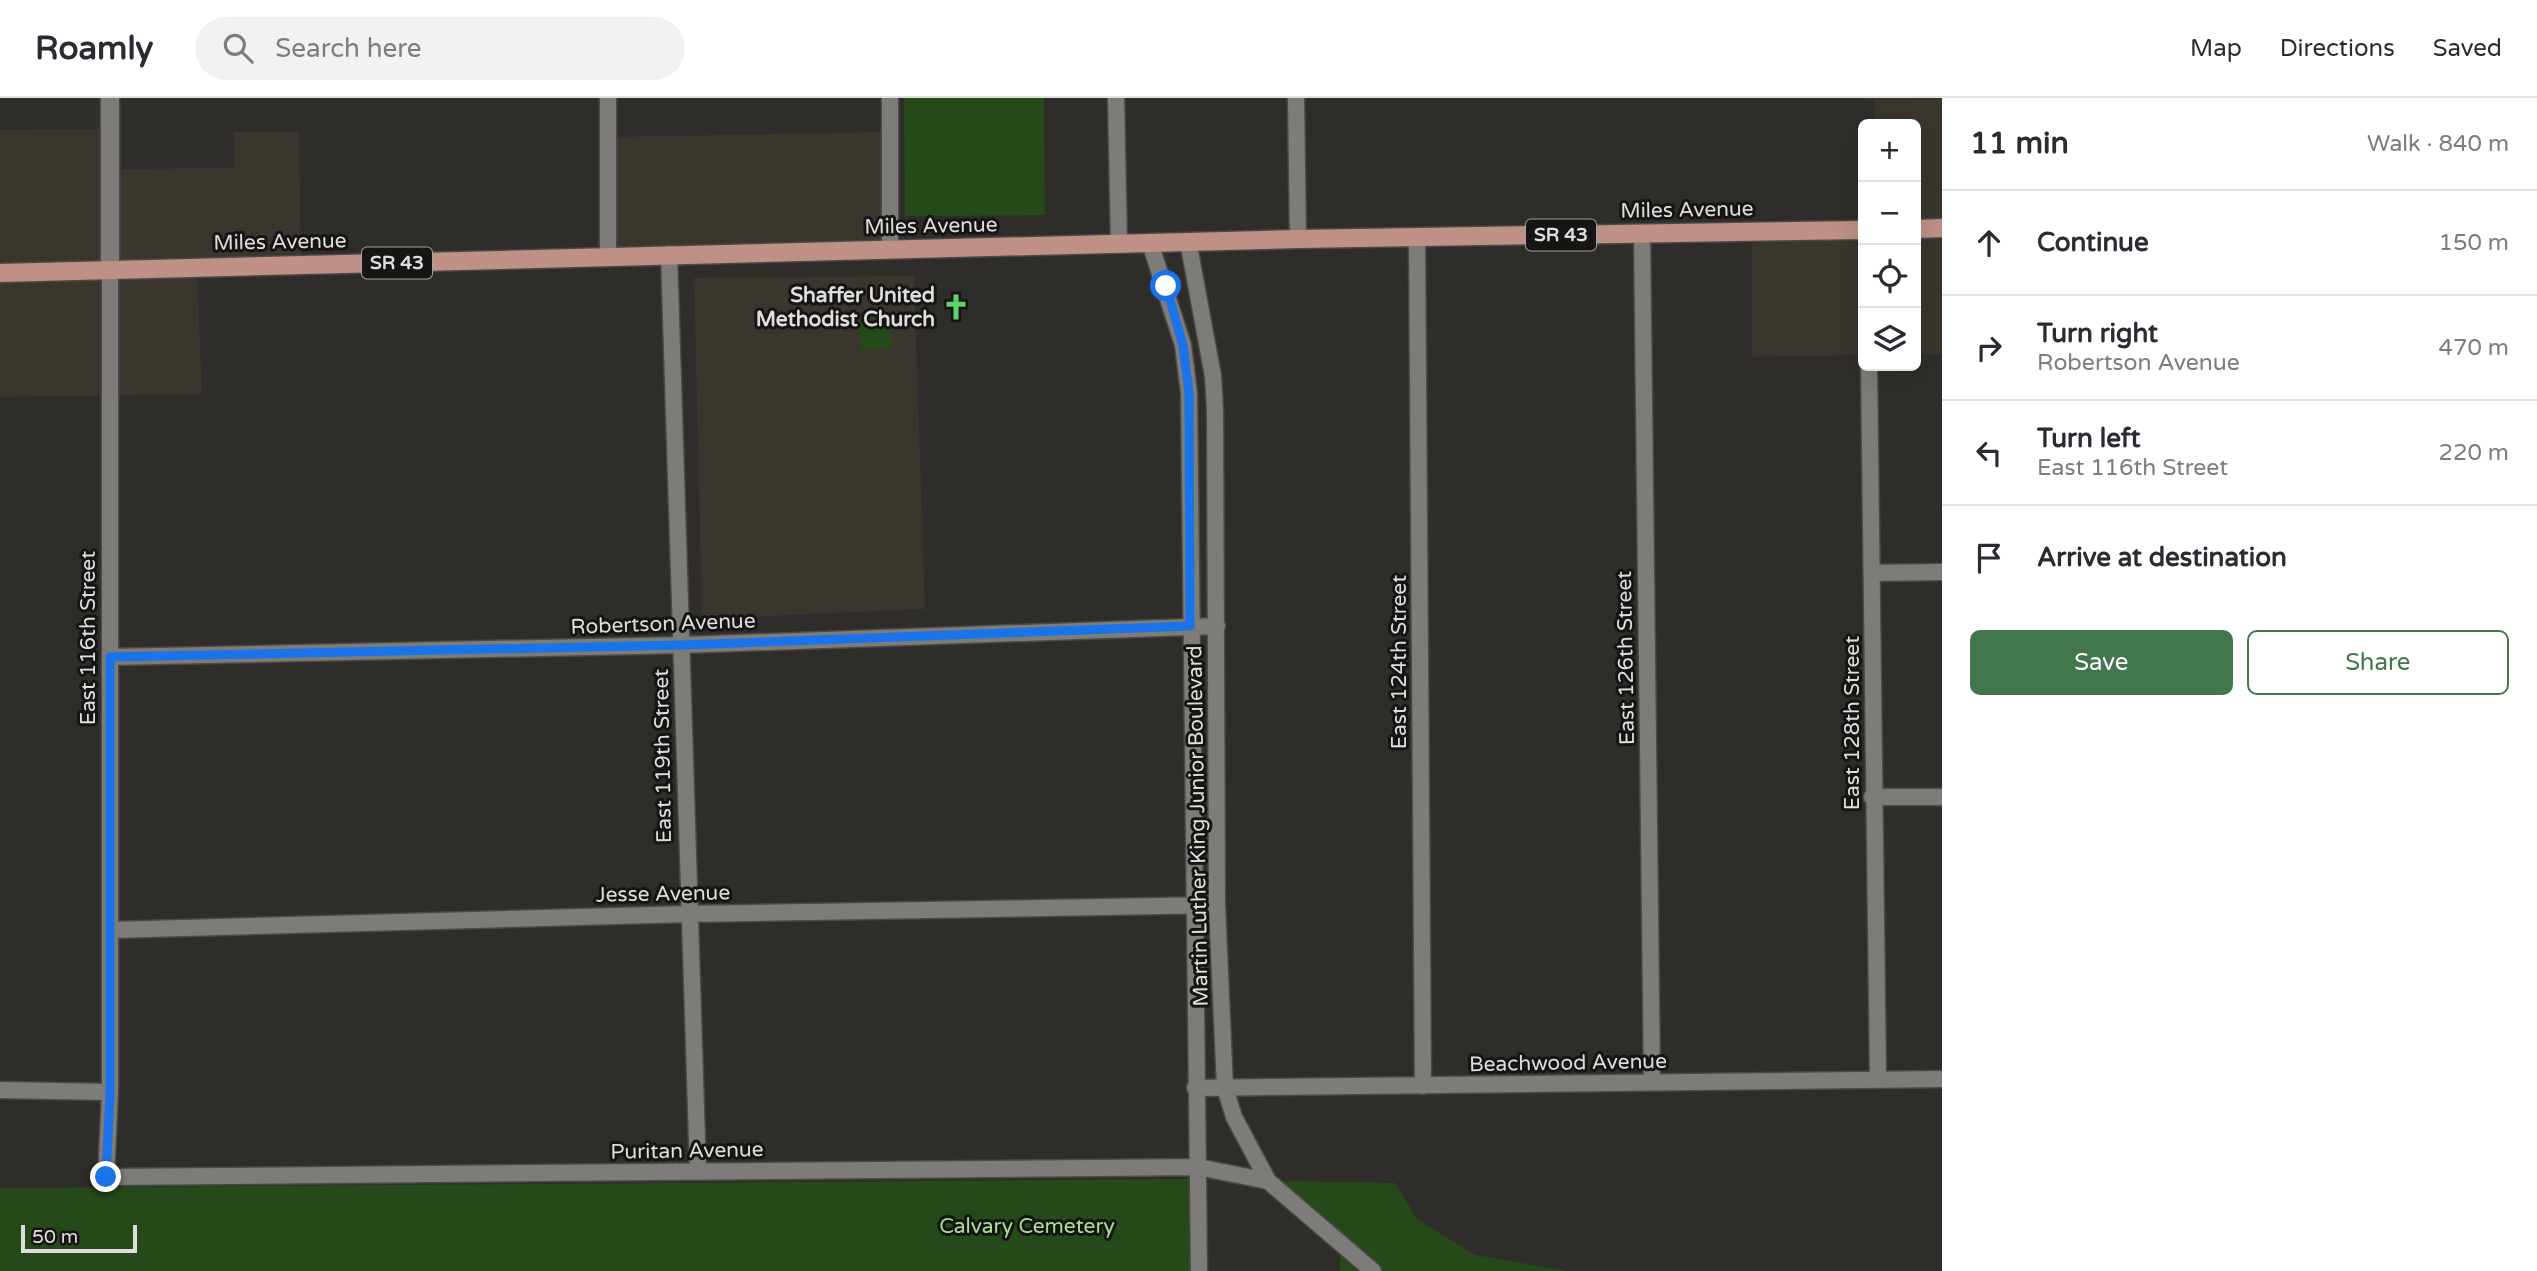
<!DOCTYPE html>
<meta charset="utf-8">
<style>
body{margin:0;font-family:"Varela Round",sans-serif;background:#f2f2f3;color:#2b2b33}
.controls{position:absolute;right:21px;top:21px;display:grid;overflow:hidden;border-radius:10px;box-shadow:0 7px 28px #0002}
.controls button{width:63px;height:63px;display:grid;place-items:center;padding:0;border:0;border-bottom:2px solid #e1e1e2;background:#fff;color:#2b2b33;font:35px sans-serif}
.scale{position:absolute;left:21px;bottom:18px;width:116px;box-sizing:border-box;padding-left:7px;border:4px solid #dfdedc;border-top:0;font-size:19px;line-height:24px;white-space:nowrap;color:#dfdedc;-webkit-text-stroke:5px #161514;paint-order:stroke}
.stop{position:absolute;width:21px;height:21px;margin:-16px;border:5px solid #1a73e8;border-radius:50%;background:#fff}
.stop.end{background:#1a73e8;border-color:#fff;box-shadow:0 2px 7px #0008}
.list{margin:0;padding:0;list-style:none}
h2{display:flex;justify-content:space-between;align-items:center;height:91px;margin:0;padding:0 28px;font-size:30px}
h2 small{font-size:23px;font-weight:400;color:#7c7c81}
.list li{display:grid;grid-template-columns:46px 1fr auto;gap:21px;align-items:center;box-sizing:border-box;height:105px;padding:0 28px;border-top:2px solid #e1e1e2}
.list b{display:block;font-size:26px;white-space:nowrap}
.list p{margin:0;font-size:23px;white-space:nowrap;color:#7c7c81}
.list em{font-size:23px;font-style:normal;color:#7c7c81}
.actions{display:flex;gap:14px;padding:21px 28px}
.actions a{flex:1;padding:16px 0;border:2px solid #42774d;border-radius:10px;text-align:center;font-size:24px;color:#42774d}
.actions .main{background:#42774d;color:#fff}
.icon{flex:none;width:38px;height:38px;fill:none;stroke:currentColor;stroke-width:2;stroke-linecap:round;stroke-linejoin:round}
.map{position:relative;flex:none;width:1942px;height:1173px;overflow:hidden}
header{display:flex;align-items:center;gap:42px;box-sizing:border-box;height:98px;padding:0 35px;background:#fff;border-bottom:2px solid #e1e1e2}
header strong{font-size:33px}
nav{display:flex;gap:38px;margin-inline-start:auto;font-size:24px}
.search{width:490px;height:63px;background:#f2f2f3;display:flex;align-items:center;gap:18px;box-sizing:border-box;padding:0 24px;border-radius:38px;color:#7c7c81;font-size:26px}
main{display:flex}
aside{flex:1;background:#fff}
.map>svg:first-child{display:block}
.built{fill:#3a352d}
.green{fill:#26491a}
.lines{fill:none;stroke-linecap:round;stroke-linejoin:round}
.street-casing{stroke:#4b4947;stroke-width:19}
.secondary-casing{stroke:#4b4947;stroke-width:21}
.primary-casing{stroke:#4b4947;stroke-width:21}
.street{stroke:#7e7c79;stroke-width:16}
.secondary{stroke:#7e7c79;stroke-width:18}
.primary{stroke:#bf9086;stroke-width:18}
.route{stroke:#1a73e8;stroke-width:9}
.labels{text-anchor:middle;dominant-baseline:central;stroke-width:6;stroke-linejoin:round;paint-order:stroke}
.shield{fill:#161514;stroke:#a3a2a0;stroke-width:2}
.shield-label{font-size:19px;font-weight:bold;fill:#dfdedc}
.street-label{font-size:21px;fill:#dfdedc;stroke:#161514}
.poi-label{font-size:21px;font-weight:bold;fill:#dfdedc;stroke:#161514;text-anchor:end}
.park-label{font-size:21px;fill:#a6e094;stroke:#161514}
</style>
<header>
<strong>Roamly</strong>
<div class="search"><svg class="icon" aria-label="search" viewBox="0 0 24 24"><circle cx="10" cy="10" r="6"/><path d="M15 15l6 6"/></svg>Search here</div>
<nav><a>Map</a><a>Directions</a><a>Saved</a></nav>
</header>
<main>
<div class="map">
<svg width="1942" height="1173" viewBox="0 0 1942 1173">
<rect width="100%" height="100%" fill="#2f2d2a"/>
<!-- built -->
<path class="built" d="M 1864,0 L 1942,0 L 1942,256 L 1916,256 L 1916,26 L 1875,26 L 1874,3 Z
M 110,31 L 111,71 L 234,70 L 234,34 L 299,34 L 301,167 L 197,169 L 202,296 L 0,299 L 0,32 Z
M 890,34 L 890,152 L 608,158 L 608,39 Z
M 1863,132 L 1863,257 L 1752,259 L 1752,134 Z
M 914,178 L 925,511 L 702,521 L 694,180 Z"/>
<!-- green -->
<path class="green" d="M 904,0 L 1044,0 L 1045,117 L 905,118 Z
M 891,218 L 892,250 L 860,252 L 859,220 Z
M 1193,1081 L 1193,1173 L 0,1173 L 0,1090 Z
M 1268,1083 L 1395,1085 L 1417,1121 L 1475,1157 L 1568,1173 L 1340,1173 L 1340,1145 Z"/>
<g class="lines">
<!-- street casing -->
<g class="street-casing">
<path id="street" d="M 608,0 L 608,158
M 890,0 L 890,152
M 1116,0 L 1119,146
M 1296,0 L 1298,141
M 1642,135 L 1652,984
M 1417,139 L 1423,988
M 1188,143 L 1213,278 L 1215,312 L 1217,807 L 1225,990 L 1234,1019 L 1268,1083 L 1373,1173
M 1150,145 L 1183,247 L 1189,295 L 1199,1173
M 669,156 L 698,1074
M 110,170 L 110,994 L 106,1079 L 1198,1069 L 1268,1083
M 1869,268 L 1878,982
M 1872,475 L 1942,474
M 110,559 L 682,547 L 1217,528
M 1872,699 L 1942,699
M 111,832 L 688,816 L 1217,807
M 1195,990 L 1942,981
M 0,992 L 110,994"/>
</g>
<!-- secondary casing -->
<g class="secondary-casing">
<path id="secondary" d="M 110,0 L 110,170"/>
</g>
<!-- primary casing -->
<g class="primary-casing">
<path id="primary" d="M 1916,131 L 1942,130
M 0,175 L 1298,141 L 1863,132"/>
</g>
<!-- street -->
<use href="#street" class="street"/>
<!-- secondary -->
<use href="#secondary" class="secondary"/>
<!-- primary -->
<use href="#primary" class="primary"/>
</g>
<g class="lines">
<!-- route -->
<path class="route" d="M 106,1079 L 110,994 L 110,559 L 682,547 L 1190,528 L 1189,295 L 1183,247 L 1166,188"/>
</g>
<!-- icons -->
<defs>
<g id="church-bare" transform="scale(2.1)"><path d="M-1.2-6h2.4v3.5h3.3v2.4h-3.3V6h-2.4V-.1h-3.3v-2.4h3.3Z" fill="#5ed56c" stroke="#161514" stroke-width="2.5" paint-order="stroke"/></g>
</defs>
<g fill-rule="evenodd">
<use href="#church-bare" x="956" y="209"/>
</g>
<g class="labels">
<!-- shield labels -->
<g class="shield">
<rect x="1526" y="121.5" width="70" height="31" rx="5"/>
<rect x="362" y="149.5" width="70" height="31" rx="5"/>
</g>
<g class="shield-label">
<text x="1561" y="137">SR 43</text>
<text x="397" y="165">SR 43</text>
</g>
<!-- street labels -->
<g class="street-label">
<text transform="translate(1687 112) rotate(-1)">Miles Avenue</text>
<text transform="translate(931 128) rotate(-1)">Miles Avenue</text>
<text transform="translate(280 144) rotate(-1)">Miles Avenue</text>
<text transform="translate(663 526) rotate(-2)">Robertson Avenue</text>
<text transform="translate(88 540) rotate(-90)">East 116th Street</text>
<text transform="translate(1626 560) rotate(-91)">East 126th Street</text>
<text transform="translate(1399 564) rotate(-90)">East 124th Street</text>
<text transform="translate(1852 625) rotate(-90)">East 128th Street</text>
<text transform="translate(663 658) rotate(-91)">East 119th Street</text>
<text transform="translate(1198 728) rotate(-91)">Martin Luther King Junior Boulevard</text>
<text transform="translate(663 796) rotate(-1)">Jesse Avenue</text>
<text transform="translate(1568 965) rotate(-1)">Beachwood Avenue</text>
<text transform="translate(687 1053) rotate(-1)">Puritan Avenue</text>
</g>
<!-- poi labels -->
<g class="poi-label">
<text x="935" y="197">Shaffer United<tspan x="935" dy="24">Methodist Church</tspan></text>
</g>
<!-- park labels -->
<g class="park-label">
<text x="1027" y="1128">Calvary Cemetery</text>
</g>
</g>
</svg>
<div class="controls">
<button>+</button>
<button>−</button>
<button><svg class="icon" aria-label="locate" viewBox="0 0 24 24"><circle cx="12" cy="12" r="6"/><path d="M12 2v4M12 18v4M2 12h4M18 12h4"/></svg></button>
<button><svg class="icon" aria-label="layers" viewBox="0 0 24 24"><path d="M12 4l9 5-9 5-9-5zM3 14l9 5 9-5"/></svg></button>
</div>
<div class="scale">50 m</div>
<div class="stop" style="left:1166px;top:188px"></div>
<div class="stop end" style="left:106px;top:1079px"></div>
</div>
<aside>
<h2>11 min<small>Walk · 840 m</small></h2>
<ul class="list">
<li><svg class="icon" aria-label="ahead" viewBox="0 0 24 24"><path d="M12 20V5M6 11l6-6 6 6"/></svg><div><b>Continue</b></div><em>150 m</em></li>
<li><svg class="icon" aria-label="right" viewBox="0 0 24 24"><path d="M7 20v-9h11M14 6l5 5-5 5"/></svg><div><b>Turn right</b><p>Robertson Avenue</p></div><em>470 m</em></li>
<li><svg class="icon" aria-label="left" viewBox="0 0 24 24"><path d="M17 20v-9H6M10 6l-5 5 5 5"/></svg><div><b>Turn left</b><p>East 116th Street</p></div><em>220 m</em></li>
<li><svg class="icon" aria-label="arrive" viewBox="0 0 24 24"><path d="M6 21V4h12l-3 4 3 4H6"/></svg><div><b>Arrive at destination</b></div></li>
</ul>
<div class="actions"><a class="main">Save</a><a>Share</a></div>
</aside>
</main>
